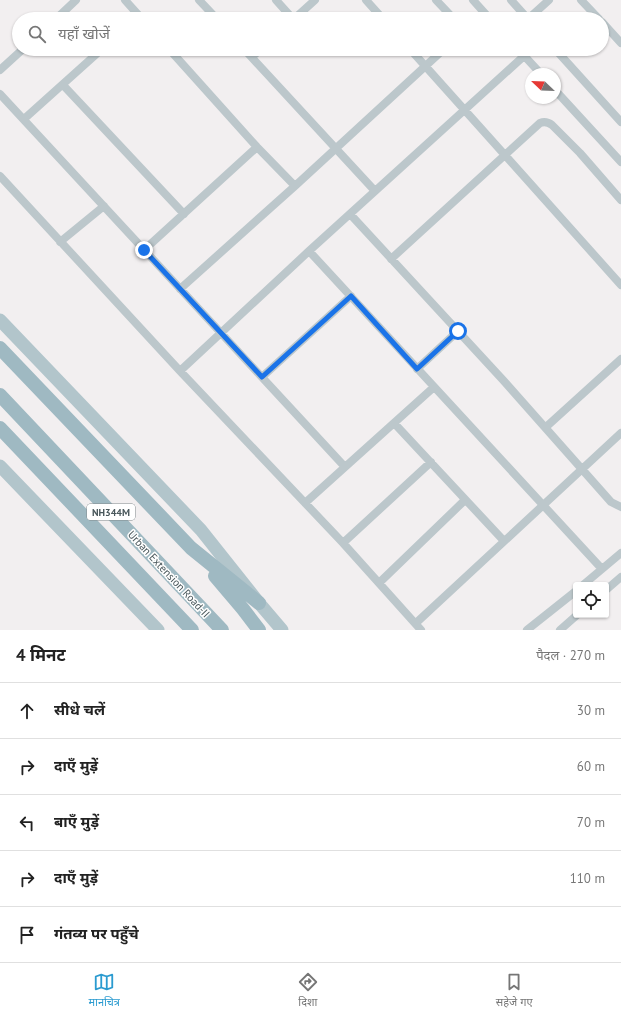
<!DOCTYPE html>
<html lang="hi">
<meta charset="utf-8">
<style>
body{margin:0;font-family:"PT Sans","Noto Sans Devanagari",sans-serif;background:#f6f6f6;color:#222}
.controls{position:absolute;right:12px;bottom:12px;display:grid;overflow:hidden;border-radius:4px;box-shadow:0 1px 3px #0004}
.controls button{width:36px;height:36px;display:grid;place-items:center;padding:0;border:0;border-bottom:1px solid #e0e0e0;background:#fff;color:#222;font:20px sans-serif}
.compass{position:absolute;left:525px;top:68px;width:36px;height:36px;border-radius:50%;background:#fff;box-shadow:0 1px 3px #0004;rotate:293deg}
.stop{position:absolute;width:12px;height:12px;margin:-9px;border:3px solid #1a73e8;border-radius:50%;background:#fff}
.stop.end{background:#1a73e8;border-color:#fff;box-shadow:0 1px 4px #0008}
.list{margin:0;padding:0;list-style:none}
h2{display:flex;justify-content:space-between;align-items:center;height:52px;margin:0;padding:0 16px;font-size:17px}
h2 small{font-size:13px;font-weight:400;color:#767676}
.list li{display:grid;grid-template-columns:26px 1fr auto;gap:12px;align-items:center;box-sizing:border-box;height:56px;padding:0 16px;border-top:1px solid #e0e0e0}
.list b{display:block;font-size:15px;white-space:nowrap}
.list em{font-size:13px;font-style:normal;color:#767676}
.icon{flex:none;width:22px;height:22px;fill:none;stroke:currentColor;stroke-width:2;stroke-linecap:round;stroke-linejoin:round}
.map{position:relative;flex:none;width:621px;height:630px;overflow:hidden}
.search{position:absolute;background:#fff;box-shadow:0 1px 3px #0004;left:12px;right:12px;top:12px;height:44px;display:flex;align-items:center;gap:10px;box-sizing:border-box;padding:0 14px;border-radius:22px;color:#767676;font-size:15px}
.sheet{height:332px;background:#fff}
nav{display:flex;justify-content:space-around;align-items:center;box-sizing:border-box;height:56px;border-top:1px solid #e0e0e0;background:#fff;font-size:11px;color:#767676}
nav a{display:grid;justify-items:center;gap:2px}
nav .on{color:#2b9bd0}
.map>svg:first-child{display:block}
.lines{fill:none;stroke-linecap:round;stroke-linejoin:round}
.minor{stroke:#bcc7cb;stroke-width:8}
.primary{stroke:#b2c5cb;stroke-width:13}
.trunk{stroke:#9fb9c2;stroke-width:14}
.route{stroke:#1a73e8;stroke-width:5}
.labels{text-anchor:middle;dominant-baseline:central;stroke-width:3;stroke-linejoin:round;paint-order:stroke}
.shield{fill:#fff;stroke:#80898c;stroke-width:1}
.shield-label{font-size:10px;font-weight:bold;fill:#49575b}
.street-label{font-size:11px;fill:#49575b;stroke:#fff}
</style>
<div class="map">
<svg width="621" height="630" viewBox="0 0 621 630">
<rect width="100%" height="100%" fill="#f2eff0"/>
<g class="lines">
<!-- minor -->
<path class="minor" d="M 125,0 L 142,19
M 199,0 L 217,19
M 276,0 L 293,19
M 366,0 L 383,19
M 436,0 L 454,19
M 473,0 L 490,19
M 511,0 L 528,19
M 581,0 L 599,19
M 56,19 L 76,0
M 294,19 L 315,0
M 528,19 L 549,0
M 602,22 L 621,43
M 169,49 L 257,147 L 295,186
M 244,49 L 375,191
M 410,49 L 621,285
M 518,49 L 541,74
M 555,49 L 621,122
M 252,57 L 261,49
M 0,70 L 23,49
M 63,85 L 184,214
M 555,90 L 621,162
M 0,94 L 345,467
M 24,119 L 102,49
M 0,176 L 180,371 L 343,543 L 421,630
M 350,214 L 503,380 L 611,502 L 621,507
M 60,242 L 104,206
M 144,250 L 257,147
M 309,251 L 602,569
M 391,259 L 540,123 C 545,121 548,122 552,125 L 580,153 L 621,200
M 180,289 L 295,186 L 444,49
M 417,369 L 458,331
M 180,371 L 309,251 L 524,56
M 262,377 L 351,296
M 394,423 L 504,541
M 546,427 L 621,359
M 305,503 L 434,387
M 343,543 L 431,462
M 379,583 L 465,500
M 583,585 L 621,553
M 606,590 L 621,577
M 416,623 L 621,433
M 527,630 L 576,591
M 560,630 L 577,615"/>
<!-- primary -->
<path class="primary" d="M 0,320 L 201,530 L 259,603 L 282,630
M 0,466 L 158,630"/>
<!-- trunk -->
<path class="trunk" d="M 0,348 L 191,548 L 259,603
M 0,395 L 222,630
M 0,428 L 192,630
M 215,576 L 243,609 L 259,630"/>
</g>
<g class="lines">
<!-- route -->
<path class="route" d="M 144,250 L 262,377 L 351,296 L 417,369 L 458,331"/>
</g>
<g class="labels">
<!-- shield labels -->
<rect class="shield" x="87" y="504" width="48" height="16" rx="3"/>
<g class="shield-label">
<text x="111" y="512">NH344M</text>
</g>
<!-- street labels -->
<g class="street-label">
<text transform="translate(169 574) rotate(47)">Urban Extension Road-II</text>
</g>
</g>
</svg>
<div class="controls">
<button><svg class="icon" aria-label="locate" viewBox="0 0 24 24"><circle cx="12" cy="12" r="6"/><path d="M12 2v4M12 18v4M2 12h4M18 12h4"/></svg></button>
</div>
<svg class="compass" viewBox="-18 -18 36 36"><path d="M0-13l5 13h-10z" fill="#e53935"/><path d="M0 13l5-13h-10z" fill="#767676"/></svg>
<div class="stop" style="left:458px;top:331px"></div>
<div class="stop end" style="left:144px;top:250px"></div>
<div class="search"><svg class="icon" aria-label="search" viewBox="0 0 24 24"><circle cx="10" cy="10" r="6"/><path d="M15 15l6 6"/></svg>यहाँ खोजें</div>
</div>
<section class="sheet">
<h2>4 मिनट<small>पैदल · 270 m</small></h2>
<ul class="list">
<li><svg class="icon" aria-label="ahead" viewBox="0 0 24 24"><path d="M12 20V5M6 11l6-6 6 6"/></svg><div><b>सीधे चलें</b></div><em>30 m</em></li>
<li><svg class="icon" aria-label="right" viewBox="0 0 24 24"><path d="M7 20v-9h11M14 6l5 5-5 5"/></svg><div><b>दाएँ मुड़ें</b></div><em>60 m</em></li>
<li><svg class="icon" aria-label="left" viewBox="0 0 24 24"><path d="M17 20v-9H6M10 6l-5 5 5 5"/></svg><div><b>बाएँ मुड़ें</b></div><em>70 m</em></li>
<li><svg class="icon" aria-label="right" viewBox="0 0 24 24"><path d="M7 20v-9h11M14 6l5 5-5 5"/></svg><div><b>दाएँ मुड़ें</b></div><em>110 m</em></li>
<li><svg class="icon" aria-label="arrive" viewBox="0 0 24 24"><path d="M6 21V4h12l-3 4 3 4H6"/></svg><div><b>गंतव्य पर पहुँचे</b></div></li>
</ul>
</section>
<nav>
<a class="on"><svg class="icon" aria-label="map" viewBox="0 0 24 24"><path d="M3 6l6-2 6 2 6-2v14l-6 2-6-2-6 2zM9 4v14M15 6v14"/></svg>मानचित्र</a>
<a><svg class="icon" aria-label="directions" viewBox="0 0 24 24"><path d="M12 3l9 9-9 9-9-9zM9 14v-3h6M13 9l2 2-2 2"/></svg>दिशा</a>
<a><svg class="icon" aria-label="saved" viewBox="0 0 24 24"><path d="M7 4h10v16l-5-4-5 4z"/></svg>सहेजे गए</a>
</nav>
